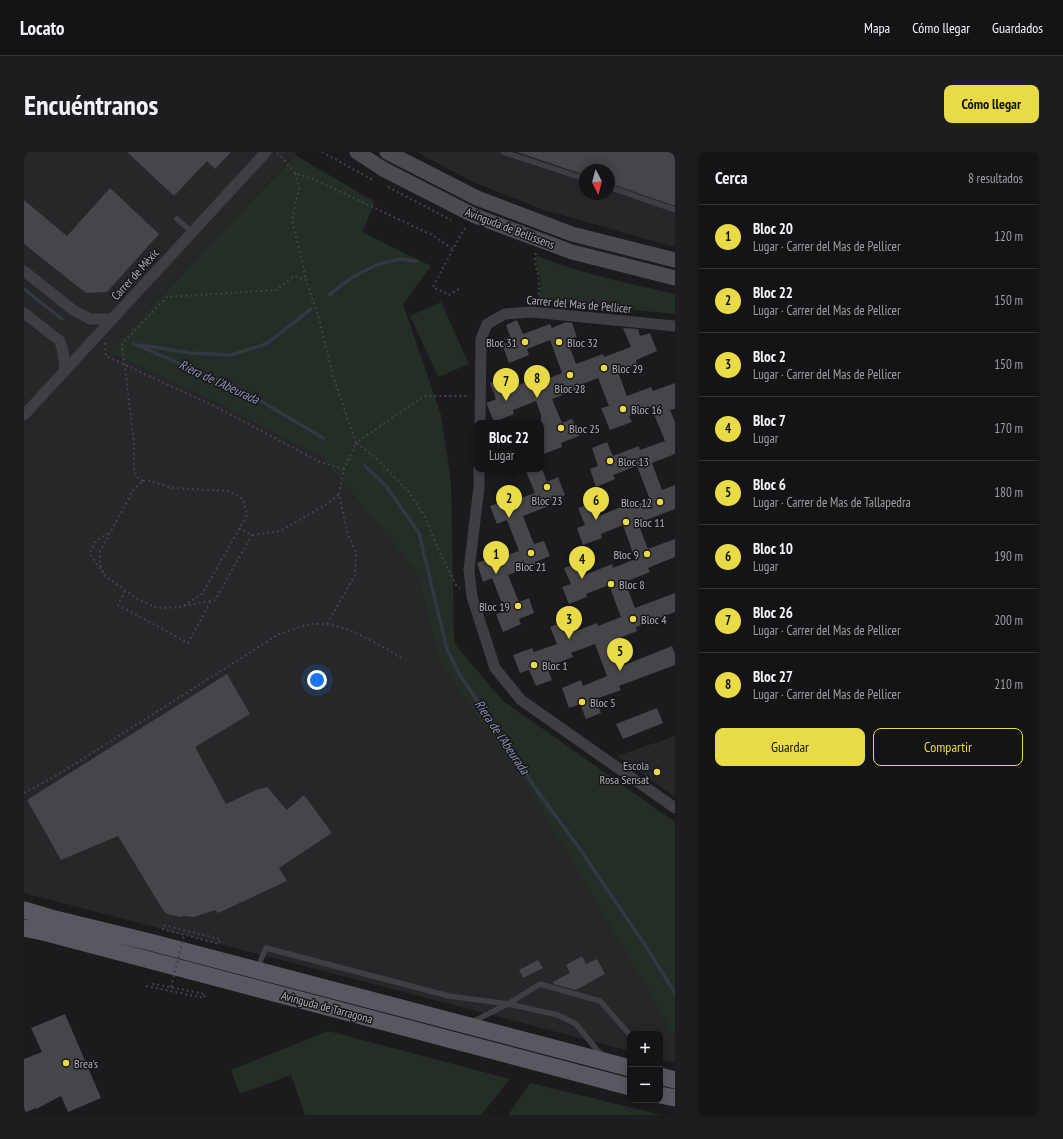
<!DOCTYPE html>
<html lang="es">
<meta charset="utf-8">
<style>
body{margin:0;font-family:"PT Sans Narrow",sans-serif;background:#1d1d1f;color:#f1f3f6}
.controls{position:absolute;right:12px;bottom:12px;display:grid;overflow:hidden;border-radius:8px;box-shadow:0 2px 10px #0003}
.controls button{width:36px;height:36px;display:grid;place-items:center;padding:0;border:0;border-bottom:1px solid #333335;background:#141416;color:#f1f3f6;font:20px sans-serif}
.compass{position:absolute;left:555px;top:12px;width:36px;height:36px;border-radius:50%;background:#141416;box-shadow:0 2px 10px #0003;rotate:174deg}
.you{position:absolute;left:293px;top:528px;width:14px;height:14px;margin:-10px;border:3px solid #fff;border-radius:50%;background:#1a73e8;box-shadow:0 0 0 6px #1a73e833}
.badge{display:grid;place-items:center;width:26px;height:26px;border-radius:50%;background:#e8db47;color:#111;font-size:13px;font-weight:700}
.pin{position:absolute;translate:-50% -33px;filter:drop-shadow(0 1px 2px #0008)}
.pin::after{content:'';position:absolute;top:21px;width:14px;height:12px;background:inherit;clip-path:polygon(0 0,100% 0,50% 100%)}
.popup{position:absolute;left:450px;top:268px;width:70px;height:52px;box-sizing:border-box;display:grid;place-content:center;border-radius:8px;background:#141416;filter:drop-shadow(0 1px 3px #0005);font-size:13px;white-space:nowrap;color:#9d9ea1}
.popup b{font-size:15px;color:#f1f3f6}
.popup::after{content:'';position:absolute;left:50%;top:100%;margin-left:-8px;border:8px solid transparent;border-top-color:#141416}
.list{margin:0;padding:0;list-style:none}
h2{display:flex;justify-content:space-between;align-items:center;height:52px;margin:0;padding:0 16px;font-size:17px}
h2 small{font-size:13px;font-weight:400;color:#9d9ea1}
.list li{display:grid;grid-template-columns:26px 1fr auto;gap:12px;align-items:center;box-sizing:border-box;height:64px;padding:0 16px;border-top:1px solid #333335}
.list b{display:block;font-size:15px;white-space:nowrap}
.list p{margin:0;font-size:13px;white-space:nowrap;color:#9d9ea1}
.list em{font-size:13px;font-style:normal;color:#9d9ea1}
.actions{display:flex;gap:8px;padding:12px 16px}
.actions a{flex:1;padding:9px 0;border:1px solid #e8db47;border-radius:8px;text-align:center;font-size:14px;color:#e8db47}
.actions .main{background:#e8db47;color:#111}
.map{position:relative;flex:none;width:651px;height:963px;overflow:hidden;border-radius:8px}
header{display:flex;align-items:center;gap:24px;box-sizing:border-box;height:56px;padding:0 20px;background:#141416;border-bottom:1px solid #333335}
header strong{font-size:19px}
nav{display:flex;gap:22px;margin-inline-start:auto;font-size:14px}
.intro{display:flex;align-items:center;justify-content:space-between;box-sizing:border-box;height:96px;padding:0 24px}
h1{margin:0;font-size:28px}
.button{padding:10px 18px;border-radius:8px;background:#e8db47;color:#111;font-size:14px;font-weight:700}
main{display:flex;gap:24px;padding:0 24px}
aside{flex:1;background:#141416;border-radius:8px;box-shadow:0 2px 10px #0003}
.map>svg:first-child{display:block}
.built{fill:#27272a;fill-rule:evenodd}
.green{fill:#252d27}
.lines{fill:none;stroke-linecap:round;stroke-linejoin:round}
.stream{stroke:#333842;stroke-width:3.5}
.building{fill:#45454a}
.path{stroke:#424248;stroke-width:2;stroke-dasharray:2 3;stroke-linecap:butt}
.lane{stroke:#3e3e43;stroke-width:5.5}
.street{stroke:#3e3e43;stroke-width:11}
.secondary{stroke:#4a4a51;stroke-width:15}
.primary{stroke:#585860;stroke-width:17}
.path-bridge{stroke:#424248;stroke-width:2;stroke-dasharray:2 3;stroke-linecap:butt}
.poi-dot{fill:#e8db47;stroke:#161618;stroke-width:1.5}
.labels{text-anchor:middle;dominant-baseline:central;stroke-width:3;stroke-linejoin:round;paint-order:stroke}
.street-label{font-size:12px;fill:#aeafbb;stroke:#161618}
.poi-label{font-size:12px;fill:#aeafbb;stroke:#161618;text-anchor:start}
.water-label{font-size:13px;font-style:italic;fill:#8894b4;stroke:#161618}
</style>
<header>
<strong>Locato</strong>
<nav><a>Mapa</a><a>Cómo llegar</a><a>Guardados</a></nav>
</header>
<div class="intro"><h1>Encuéntranos</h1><a class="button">Cómo llegar</a></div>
<main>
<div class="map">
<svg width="651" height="963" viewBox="0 0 651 963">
<rect width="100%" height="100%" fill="#1b1b1d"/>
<!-- built -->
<path class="built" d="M 0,0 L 273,0 L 84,200 L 193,251 L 298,306 L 392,419 L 416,511 L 508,642 L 651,885 L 651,911 L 636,907 L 636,882 L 606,882 L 606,899 L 0,741 Z
M 393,0 L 651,0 L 651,95 L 520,58 L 447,29 ZM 561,18 L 585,18 L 585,42 L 561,42 Z
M 651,584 L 651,636 L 649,638 L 651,639 L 651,645 L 593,604 Z"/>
<!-- green -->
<path class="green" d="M 271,3 L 351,50 L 338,80 L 407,114 L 379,152 L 417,263 L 427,329 L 430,491 L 478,548 L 651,670 L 651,885 L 508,642 L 416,511 L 392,419 L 298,306 L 193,251 L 84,200 Z
M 513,104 C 557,122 605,131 651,142 L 651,162 L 522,149 L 522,153 L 516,146 L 517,128 L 512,110 Z
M 417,150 L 445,212 L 414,225 L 386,164 Z
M 304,879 L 486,927 L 457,963 L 281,963 L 267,923 L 216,942 L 207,918 Z
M 506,931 L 638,963 L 484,963 Z"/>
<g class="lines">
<!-- stream -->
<path class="stream" d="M 0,137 L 38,167
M 305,143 L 327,126 L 352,113 L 376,107 L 392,109
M 110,192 L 220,239 L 299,286
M 117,193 L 166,201 L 207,203 L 242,192 L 287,157
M 341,314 L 362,334 L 395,381 L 423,497 L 436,523 L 514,640 L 551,690 L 621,793 L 651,841"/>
</g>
<!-- building -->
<path class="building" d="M 103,0 L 207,0 L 191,17 L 183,9 L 150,44 Z
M 493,0 L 651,0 L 651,54 L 585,31 L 585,18 L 561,18 L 561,23 Z
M 86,36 L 135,82 L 83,140 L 62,141 L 0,92 L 0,48 L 43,84 Z
M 493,168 L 499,182 L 526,172 L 528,176 L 542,170 L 548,171 L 553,185 L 543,188 L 552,212 L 579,202 L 580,205 L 607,195 L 599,176 L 614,177 L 616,184 L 626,181 L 633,199 L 612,208 L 613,213 L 594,220 L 603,244 L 627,235 L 629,239 L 651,231 L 651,257 L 646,258 L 651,270 L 651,302 L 628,311 L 638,338 L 651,333 L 651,357 L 614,371 L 624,397 L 651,387 L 651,405 L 624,416 L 626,420 L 601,430 L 611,456 L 651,441 L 651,460 L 612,475 L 613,479 L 588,489 L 598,514 L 648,494 L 651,502 L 651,513 L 595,534 L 597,538 L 572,547 L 577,561 L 562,567 L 556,552 L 545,556 L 538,536 L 557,528 L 559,534 L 583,524 L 571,492 L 547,501 L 549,505 L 523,515 L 528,528 L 512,534 L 505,518 L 496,521 L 489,503 L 508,496 L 510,500 L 533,492 L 526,475 L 542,469 L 547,481 L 573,471 L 574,474 L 597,465 L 585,433 L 562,442 L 563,445 L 545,452 L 538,435 L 547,432 L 540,416 L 556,410 L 561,423 L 588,412 L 589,416 L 611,407 L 599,373 L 577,382 L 578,386 L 559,393 L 553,376 L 561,373 L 554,356 L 570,350 L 575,364 L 602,353 L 603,356 L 626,348 L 613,314 L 589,323 L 591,327 L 572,335 L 566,317 L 574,314 L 568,296 L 583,290 L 589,304 L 615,294 L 616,298 L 641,289 L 627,255 L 605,264 L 608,270 L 586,278 L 577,256 L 585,254 L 574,226 L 556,233 L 557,236 L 528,247 L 538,271 L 548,267 L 555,284 L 537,291 L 538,295 L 517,303 L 517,263 L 512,249 L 489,258 L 490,262 L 470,270 L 463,253 L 463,251 L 472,247 L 466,231 L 482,225 L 486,236 L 513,226 L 515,230 L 538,221 L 526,188 L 503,197 L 505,203 L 485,211 L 478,192 L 488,189 L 482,173 Z
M 501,317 L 518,317 L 523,330 L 534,325 L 541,343 L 523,350 L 525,354 L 499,364 L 510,392 L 520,389 L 526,404 L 511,410 L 512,413 L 484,423 L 495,450 L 505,446 L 510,461 L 495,467 L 497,472 L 479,480 L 472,462 L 481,459 L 468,426 L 459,430 L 453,411 L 472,404 L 473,407 L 495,399 L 483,368 L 473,372 L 466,354 L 485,347 L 486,350 L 511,341 Z
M 203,522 L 226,562 L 171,595 L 202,652 L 232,638 L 243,635 L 263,658 L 280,643 L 308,681 L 255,716 L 263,729 L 194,761 L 191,758 L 170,765 L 161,764 L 157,765 L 143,762 L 139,758 L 94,684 L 37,708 L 3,648 Z
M 633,556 L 639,571 L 599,587 L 592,572 Z
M 558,804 L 562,812 L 573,807 L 581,822 L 552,838 L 530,832 L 529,830 L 546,821 L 542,813 Z
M 514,808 L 519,816 L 499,826 L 495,818 Z
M 41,862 L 77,946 L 44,960 L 37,944 L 12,957 L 12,956 L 0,961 L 0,907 L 18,900 L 7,876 Z"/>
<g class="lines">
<!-- path -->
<path class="path" d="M 258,0 L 259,0
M 298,0 L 349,28
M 253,1 L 256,3 L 271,21 L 289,27 L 408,83 L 429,97
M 271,21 L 275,36 L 268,67 L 282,128
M 364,35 L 427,68
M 512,101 C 509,113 515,119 515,130 C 516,137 514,143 517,149
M 435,137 L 425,143 L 409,135 L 437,82 L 443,74
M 81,191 L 82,204 L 190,254 L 296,310 L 320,317
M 119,329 L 113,325 L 110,318 L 110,290 L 98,192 L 143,145 L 252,138 L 270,124 L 282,128 L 295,167 L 309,224 L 332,291 L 400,244 L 445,244
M 119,329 L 126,329 L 149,336 L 204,339 L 219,347 L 223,363 L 178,442 L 157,455 L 133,456 L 112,446 L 81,424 L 76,412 L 76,399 L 110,337 Z
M 215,376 L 228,383 L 256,379 L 301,353 L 315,342
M 79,421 L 66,402 C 69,389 74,387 85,381
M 101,439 L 94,453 L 164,491 L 187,449
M 160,454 L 191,448 L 228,383
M 303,472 L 331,423 L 332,401 L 324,383 L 315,342 L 320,317 L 332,291 L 351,305 L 385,340 L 400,363 L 415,399 L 432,433 L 436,436
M 0,641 L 35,622 L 255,482 C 266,479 277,473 288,472 C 318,469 354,492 379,507
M 138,777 L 195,792 L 196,787 L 139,773
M 122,834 L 180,846 L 181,842 L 125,831"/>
<!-- lane -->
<path class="lane" d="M 479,0 L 561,27
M 585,35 L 651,58
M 153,67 L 168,80
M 233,817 L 242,796 L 425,844 L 484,852 L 534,863 L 552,872 L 573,898 L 579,903
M 449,871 L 452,868 L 484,852 L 516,832 L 576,849 L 606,883"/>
<!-- street -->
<path class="street" d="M 0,119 L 49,158 L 66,167 L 88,167
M 0,161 L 36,189 L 39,200 L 41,219
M 0,263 L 242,0
M 456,271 L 457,187 L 463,172 L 481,162 L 508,160 L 651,174
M 455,317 L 455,335 L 445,418 L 448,445 L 471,516 L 497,548 L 651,656"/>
<!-- secondary -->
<path class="secondary" d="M 333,0 L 359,17 L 451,64 L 548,100 L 651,126
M 363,0 L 453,46 L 548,82 L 651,108"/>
<!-- primary -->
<path class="primary" d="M 0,758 L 27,766 L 122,789 L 606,916
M 0,776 L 23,781 L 606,935
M 636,924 L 651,928
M 636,943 L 651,946"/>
<!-- path-bridge -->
<path class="path-bridge" d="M 147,835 L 160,783"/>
</g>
<!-- markers -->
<g class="poi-dot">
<circle cx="501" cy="190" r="4"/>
<circle cx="535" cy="190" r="4"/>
<circle cx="580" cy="216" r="4"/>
<circle cx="546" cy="223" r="4"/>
<circle cx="599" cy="257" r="4"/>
<circle cx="537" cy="276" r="4"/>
<circle cx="586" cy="309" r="4"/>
<circle cx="523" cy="335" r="4"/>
<circle cx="636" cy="350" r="4"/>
<circle cx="602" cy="370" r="4"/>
<circle cx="507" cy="401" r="4"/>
<circle cx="623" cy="402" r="4"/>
<circle cx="587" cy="432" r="4"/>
<circle cx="494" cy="454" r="4"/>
<circle cx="609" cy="467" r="4"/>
<circle cx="510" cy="513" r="4"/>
<circle cx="558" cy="550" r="4"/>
<circle cx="633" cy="620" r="4"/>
<circle cx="42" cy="911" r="4"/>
</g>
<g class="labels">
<!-- street labels -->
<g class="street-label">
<text transform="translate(486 76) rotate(21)">Avinguda de Bellissens</text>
<text transform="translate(111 122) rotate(-48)">Carrer de Mèxic</text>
<text transform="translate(555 152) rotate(5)">Carrer del Mas de Pellicer</text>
<text transform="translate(303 855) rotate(15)">Avinguda de Tarragona</text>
</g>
<!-- poi labels -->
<g class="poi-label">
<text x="493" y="190" text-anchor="end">Bloc 31</text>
<text x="543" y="190">Bloc 32</text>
<text x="588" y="216">Bloc 29</text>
<text x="546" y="236" text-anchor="middle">Bloc 28</text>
<text x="607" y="257">Bloc 16</text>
<text x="545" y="276">Bloc 25</text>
<text x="594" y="309">Bloc 13</text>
<text x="523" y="348" text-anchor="middle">Bloc 23</text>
<text x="628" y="350" text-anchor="end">Bloc 12</text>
<text x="610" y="370">Bloc 11</text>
<text x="615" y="402" text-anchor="end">Bloc 9</text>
<text x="507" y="414" text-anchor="middle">Bloc 21</text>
<text x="595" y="432">Bloc 8</text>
<text x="486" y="454" text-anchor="end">Bloc 19</text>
<text x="617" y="467">Bloc 4</text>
<text x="518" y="513">Bloc 1</text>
<text x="566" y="550">Bloc 5</text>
<text x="625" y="613" text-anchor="end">Escola<tspan x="625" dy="14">Rosa Sensat</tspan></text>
<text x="50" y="911">Brea's</text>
</g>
<!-- water labels -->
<g class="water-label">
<text transform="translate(195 230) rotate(25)">Riera de l'Abeurada</text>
<text transform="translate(478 585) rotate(56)">Riera de l'Abeurada</text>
</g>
</g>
</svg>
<div class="controls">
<button>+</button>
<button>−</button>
</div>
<svg class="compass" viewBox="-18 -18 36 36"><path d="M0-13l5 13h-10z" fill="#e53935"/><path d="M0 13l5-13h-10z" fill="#9d9ea1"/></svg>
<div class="you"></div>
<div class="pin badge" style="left:472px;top:422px">1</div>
<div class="pin badge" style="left:485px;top:366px">2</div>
<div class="popup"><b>Bloc 22</b>Lugar</div>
<div class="pin badge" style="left:545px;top:487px">3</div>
<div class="pin badge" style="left:558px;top:427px">4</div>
<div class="pin badge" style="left:596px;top:519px">5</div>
<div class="pin badge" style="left:572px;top:368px">6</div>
<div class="pin badge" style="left:482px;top:249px">7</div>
<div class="pin badge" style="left:513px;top:246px">8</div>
</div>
<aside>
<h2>Cerca<small>8 resultados</small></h2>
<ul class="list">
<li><span class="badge">1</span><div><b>Bloc 20</b><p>Lugar · Carrer del Mas de Pellicer</p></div><em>120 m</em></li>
<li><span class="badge">2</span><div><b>Bloc 22</b><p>Lugar · Carrer del Mas de Pellicer</p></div><em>150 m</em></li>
<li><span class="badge">3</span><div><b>Bloc 2</b><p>Lugar · Carrer del Mas de Pellicer</p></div><em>150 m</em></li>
<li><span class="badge">4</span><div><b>Bloc 7</b><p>Lugar</p></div><em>170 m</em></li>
<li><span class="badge">5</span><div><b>Bloc 6</b><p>Lugar · Carrer de Mas de Tallapedra</p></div><em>180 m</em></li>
<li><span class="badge">6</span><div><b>Bloc 10</b><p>Lugar</p></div><em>190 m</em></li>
<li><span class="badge">7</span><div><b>Bloc 26</b><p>Lugar · Carrer del Mas de Pellicer</p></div><em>200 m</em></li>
<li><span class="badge">8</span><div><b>Bloc 27</b><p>Lugar · Carrer del Mas de Pellicer</p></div><em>210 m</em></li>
</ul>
<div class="actions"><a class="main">Guardar</a><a>Compartir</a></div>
</aside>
</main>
